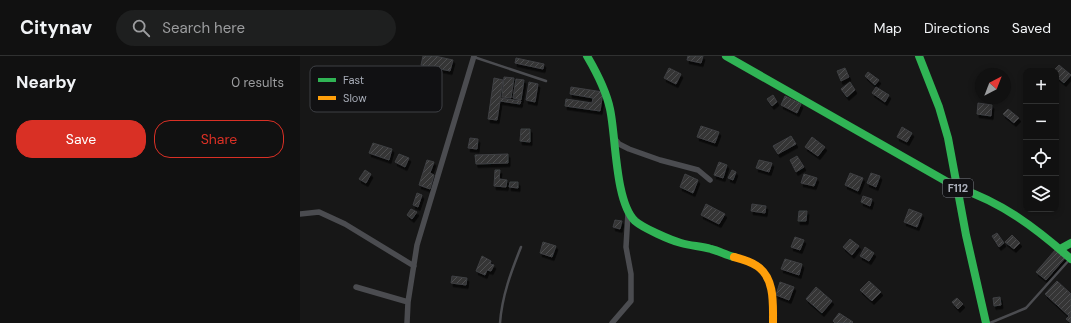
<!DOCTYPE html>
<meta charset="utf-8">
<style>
body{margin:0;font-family:"DM Sans",sans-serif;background:#1e1f1f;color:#f1f3f6}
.controls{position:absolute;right:12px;top:12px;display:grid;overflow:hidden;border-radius:8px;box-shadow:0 2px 6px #0003}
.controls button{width:36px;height:36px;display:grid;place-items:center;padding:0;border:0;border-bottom:1px solid #303131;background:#111;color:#f1f3f6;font:20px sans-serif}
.compass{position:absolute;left:675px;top:12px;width:36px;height:36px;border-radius:50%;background:#111;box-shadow:0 2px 6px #0003;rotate:42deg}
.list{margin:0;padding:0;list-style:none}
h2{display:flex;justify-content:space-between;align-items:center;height:52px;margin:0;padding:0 16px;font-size:17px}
h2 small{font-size:13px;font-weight:400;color:#9c9d9f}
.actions{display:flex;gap:8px;padding:12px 16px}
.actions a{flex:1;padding:9px 0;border:1px solid #d93025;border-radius:16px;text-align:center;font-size:14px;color:#d93025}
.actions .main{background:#d93025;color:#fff}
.icon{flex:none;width:22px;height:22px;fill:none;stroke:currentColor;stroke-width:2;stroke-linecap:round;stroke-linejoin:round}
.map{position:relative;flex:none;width:771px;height:267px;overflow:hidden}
header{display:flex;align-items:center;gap:24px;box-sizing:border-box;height:56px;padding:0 20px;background:#111;border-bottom:1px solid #303131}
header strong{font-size:19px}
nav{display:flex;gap:22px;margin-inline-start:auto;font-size:14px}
.search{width:280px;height:36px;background:#1e1f1f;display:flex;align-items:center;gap:10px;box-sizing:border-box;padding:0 14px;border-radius:22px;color:#9c9d9f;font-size:15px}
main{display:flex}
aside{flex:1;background:#111}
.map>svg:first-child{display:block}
.building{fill:url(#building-hatch);stroke:#3f4043;filter:url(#shadow)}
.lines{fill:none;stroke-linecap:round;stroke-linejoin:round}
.lane{stroke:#4b4c50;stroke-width:2.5}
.street{stroke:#4b4c50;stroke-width:5.5}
.fast{stroke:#30b455;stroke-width:8}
.slow{stroke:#ff9f0a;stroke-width:8}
.labels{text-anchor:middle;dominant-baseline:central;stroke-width:3.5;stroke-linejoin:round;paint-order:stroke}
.shield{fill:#111113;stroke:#7b7e86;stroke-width:1}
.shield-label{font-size:11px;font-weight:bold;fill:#a8adb8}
.key{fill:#111113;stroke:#3e4045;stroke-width:1}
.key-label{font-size:11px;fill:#a8adb8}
</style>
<header>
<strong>Citynav</strong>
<div class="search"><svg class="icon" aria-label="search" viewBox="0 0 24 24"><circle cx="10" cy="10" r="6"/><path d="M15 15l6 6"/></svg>Search here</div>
<nav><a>Map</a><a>Directions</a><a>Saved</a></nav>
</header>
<main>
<aside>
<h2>Nearby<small>0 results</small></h2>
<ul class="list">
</ul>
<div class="actions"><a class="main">Save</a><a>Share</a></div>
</aside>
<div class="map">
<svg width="771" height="267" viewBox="0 0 771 267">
<defs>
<pattern id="building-hatch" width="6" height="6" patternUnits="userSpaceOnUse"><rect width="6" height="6" fill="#353536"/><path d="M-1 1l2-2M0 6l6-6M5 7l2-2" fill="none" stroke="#4f5051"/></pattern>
<filter id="shadow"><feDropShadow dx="2" dy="3.5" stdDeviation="0" flood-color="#0009"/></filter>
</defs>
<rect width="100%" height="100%" fill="#171717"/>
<!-- building -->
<path class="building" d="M 123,0 L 135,0 L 153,4 L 150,15 L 121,9 Z
M 388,0 L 403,0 L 401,7 L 387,4 Z
M 216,2 L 244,8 L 243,13 L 215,7 Z
M 759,9 L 771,19 L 764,27 L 756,20 L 756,15 L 753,15 Z
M 369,12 L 381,18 L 376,28 L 364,22 Z
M 545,12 L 549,21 L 541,25 L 537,15 Z
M 568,16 L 579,24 L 575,29 L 565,20 Z
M 204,21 L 214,22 L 211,42 L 202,41 Z
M 194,22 L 203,24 L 200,42 L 221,45 L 220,48 L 200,45 L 197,64 L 188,63 Z
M 216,23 L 224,24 L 221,44 L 213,42 Z
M 229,26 L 238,28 L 235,46 L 226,44 Z
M 550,26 L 555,34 L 547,41 L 541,33 Z
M 271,31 L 303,36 L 300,55 L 265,50 L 266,43 L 292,47 L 293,42 L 270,38 Z
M 576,31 L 589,39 L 585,46 L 572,37 Z
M 473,39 L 477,46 L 472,50 L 467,43 Z
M 485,40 L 501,48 L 497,57 L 481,49 Z
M 678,47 L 692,49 L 691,60 L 677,58 Z
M 708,53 L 719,62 L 714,67 L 703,58 Z
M 401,70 L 419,76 L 415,87 L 397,81 Z
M 602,71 L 612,77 L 607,86 L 597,81 Z
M 221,73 L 230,73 L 230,86 L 220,85 Z
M 491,80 L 496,88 L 478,98 L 473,90 Z
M 512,81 L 525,91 L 518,100 L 505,91 Z
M 170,82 L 178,83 L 177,93 L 168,92 Z
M 73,87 L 92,93 L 89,104 L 69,97 Z
M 99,98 L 109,102 L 105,111 L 95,106 Z
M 208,98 L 208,107 L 176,108 L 175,99 Z
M 497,100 L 504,111 L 496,116 L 490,104 Z
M 127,104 L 134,106 L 130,117 L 134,119 L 130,133 L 119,129 Z
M 459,104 L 472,107 L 469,116 L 456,112 Z
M 419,106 L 427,109 L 423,122 L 414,119 Z
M 65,114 L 71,118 L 66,127 L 59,123 Z
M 195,114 L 200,114 L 199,123 L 207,124 L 206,131 L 194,130 Z
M 432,114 L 436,116 L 433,124 L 428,122 Z
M 550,117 L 563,122 L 558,135 L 545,129 Z
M 571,117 L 580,120 L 576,131 L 567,127 Z
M 385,118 L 398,124 L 393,137 L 380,131 Z
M 504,118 L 517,122 L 514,130 L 501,127 Z
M 210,126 L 218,126 L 218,132 L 209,131 Z
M 117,137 L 122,139 L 118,151 L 113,149 Z
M 563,140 L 572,143 L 570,150 L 561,146 Z
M 406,148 L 425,158 L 419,168 L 401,159 Z
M 452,148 L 466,150 L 465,157 L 451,155 Z
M 111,153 L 117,156 L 112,163 L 107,159 Z
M 609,153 L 622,158 L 617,171 L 604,166 Z
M 499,155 L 507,155 L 506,165 L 498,165 Z
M 315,164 L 322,165 L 320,173 L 313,171 Z
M 697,177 L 704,187 L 699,191 L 692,180 Z
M 712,179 L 720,187 L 714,193 L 705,186 Z
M 495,181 L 504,184 L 500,194 L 491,191 Z
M 550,183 L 559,190 L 552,199 L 543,191 Z
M 243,186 L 256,190 L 252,201 L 240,197 Z
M 565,191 L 574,197 L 569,205 L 560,200 Z
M 756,193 L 766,201 L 746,224 L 736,216 Z
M 182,200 L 191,205 L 190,208 L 194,209 L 191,215 L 187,214 L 185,219 L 176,215 Z
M 485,203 L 502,208 L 499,219 L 481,213 Z
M 152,220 L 167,222 L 166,229 L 151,227 Z
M 569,225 L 581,236 L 572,245 L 560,234 Z
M 757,225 L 771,238 L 771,267 L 766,263 L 769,260 L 745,238 Z
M 480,226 L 494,231 L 489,244 L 476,239 Z
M 516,231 L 532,245 L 522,257 L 506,243 Z
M 700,241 L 701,249 L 694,250 L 693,242 Z
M 657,242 L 663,248 L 658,253 L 652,246 Z
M 539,257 L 553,266 L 552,267 L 535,267 L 533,265 Z"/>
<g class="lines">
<!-- lane -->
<path class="lane" d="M 174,1 L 246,25
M 200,267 C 202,240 211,216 221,191
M 690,267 L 726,252 L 770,203"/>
<!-- street -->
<path class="street" d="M 315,83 L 319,88 L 329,93 L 360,104 L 398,114 L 410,124
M 0,158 L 19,156 L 45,168 L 114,210
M 56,231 L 108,246
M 107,267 L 108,246 L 117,189 L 174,0
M 312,267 L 331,245 L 331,218 L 326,191 L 328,157"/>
<!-- fast -->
<path class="fast" d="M 287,0 C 297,17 306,34 310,53 C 316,80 315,146 335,165 C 343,172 370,184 381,187 C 391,190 401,190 411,193 C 419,195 426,199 434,201
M 426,0 L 658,132 C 702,146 737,173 771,203
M 619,0 L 639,51 L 648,82 L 666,179 L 686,267
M 760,193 L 771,187"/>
<!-- slow -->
<path class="slow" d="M 434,201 C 442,203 450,205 457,210 C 475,222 473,248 473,267"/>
</g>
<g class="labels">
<!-- shield labels -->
<rect class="shield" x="643" y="123" width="30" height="18" rx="3"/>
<g class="shield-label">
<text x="658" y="132">F112</text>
</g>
</g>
<!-- legend -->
<rect x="10" y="10" width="132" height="46" rx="6" class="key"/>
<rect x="18" y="22" width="18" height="4" fill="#30b455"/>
<rect x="18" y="40" width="18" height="4" fill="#ff9f0a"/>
<g class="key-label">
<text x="43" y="28">Fast</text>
<text x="43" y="46">Slow</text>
</g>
</svg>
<div class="controls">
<button>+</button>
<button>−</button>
<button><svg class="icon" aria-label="locate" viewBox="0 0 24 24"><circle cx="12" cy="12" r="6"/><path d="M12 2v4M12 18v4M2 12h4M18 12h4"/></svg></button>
<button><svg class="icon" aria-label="layers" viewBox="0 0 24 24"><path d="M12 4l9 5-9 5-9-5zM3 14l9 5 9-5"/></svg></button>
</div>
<svg class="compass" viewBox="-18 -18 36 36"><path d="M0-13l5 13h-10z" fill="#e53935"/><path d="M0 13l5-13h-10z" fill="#9c9d9f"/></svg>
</div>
</main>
